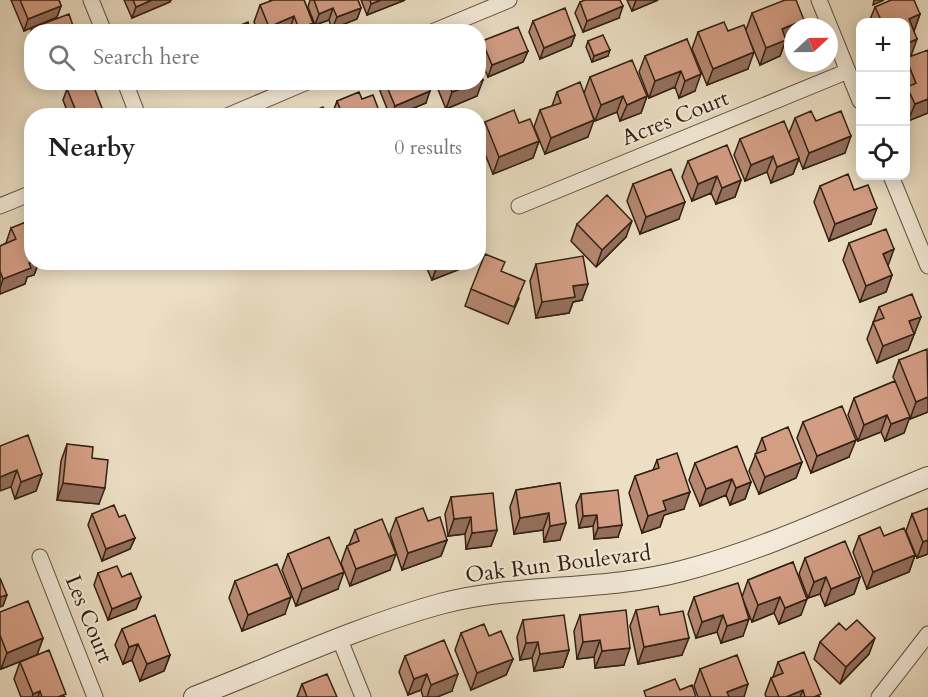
<!DOCTYPE html>
<meta charset="utf-8">
<style>
body{margin:0;font-family:Cardo,serif;background:#f2f2f2;color:#202124}
.controls{position:absolute;right:18px;top:18px;display:grid;overflow:hidden;border-radius:12px;box-shadow:0 3px 15px #0003}
.controls button{width:54px;height:54px;display:grid;place-items:center;padding:0;border:0;border-bottom:2px solid #e0e0e0;background:#fff;color:#202124;font:30px sans-serif}
.compass{position:absolute;left:784px;top:18px;width:54px;height:54px;border-radius:50%;background:#fff;box-shadow:0 3px 15px #0003;rotate:68deg}
.list{margin:0;padding:0;list-style:none}
h2{display:flex;justify-content:space-between;align-items:center;height:78px;margin:0;padding:0 24px;font-size:26px}
h2 small{font-size:20px;font-weight:400;color:#757577}
.icon{flex:none;width:33px;height:33px;fill:none;stroke:currentColor;stroke-width:2;stroke-linecap:round;stroke-linejoin:round}
.map{position:relative;flex:none;width:928px;height:697px;overflow:hidden}
.search{position:absolute;background:#fff;box-shadow:0 3px 15px #0003;left:24px;top:24px;width:462px;height:66px;display:flex;align-items:center;gap:15px;box-sizing:border-box;padding:0 21px;border-radius:24px;color:#757577;font-size:22px}
.panel{position:absolute;background:#fff;box-shadow:0 3px 15px #0003;left:24px;top:108px;width:462px;height:162px;border-radius:24px}
.map>svg:first-child{display:block}
.lines{fill:none;stroke-linecap:round;stroke-linejoin:round}
.minor-casing{stroke:#5f503f;stroke-width:17}
.tertiary-casing{stroke:#5f503f;stroke-width:22}
.minor{stroke:#f3ead9;stroke-width:15}
.tertiary{stroke:#f3ead9;stroke-width:20}
.wall{fill:#b68872;stroke:#302013;stroke-width:1.5}
.shaded-wall{fill:#946f5d;stroke:#302013;stroke-width:1.5}
.building{fill:#d49e85;stroke:#302013;stroke-width:1.5}
.labels{text-anchor:middle;dominant-baseline:central;stroke-width:4.5;stroke-linejoin:round;paint-order:stroke}
.street-label{font-size:22px;fill:#302013;stroke:#f3ead9}
</style>
<div class="map">
<svg width="928" height="697" viewBox="0 0 928 697">
<rect width="100%" height="100%" fill="#ecdfc4"/>
<filter id="stains"><feTurbulence type="fractalNoise" baseFrequency=".00333" numOctaves="4"/><feColorMatrix values="0 0 0 0 .2 0 0 0 0 .09 0 0 0 0 .02 0 0 0 .5 -.17"/></filter>
<radialGradient id="worn" r=".72"><stop offset=".6" stop-color="#630" stop-opacity="0"/><stop offset="1" stop-color="#630" stop-opacity=".3"/></radialGradient>
<g class="lines">
<!-- minor casing -->
<g class="minor-casing">
<path id="minor" d="M 91,0 L 104,32
M 819,0 L 860,101
M 432,32 L 509,0
M 125,82 L 138,116
M 227,116 L 307,82
M 891,176 L 928,266
M 0,206 L 32,193
M 519,206 L 848,71
M 40,557 L 95,697
M 340,640 L 363,697
M 879,697 L 928,634"/>
</g>
<!-- tertiary casing -->
<g class="tertiary-casing">
<path id="tertiary" d="M 194,697 C 274,666 357,627 440,604 C 520,583 603,592 682,571 C 767,549 847,510 928,477"/>
</g>
<!-- minor -->
<use href="#minor" class="minor"/>
<!-- tertiary -->
<use href="#tertiary" class="tertiary"/>
</g>
<!-- wall -->
<path class="wall" d="M 11,0 L 59,0 L 61,6 L 57,17 L 24,31 Z
M 124,0 L 171,0 L 170,2 L 132,18 Z
M 270,0 L 304,0 L 313,23 L 310,32 L 258,32 L 254,22 L 260,5 L 269,2 Z
M 310,0 L 358,0 L 361,8 L 357,19 L 332,29 L 329,20 L 315,25 L 308,7 Z
M 361,0 L 405,0 L 367,15 Z
M 627,0 L 658,0 L 632,11 Z
M 580,2 L 619,18 L 583,32 L 575,13 Z
M 875,7 L 920,14 L 914,31 L 906,22 L 869,22 Z
M 752,13 L 804,20 L 801,27 L 793,27 L 793,39 L 785,42 L 780,56 L 760,65 L 747,34 L 748,69 L 707,85 L 692,49 L 698,32 L 746,30 Z
M 533,21 L 575,35 L 571,46 L 540,59 L 529,32 Z
M 32,28 L 75,32 L 32,32 L 32,59 L 26,45 Z
M 687,39 L 695,91 L 679,98 L 675,87 L 649,98 L 639,72 L 645,56 Z
M 482,41 L 528,51 L 523,62 L 488,77 L 478,53 Z
M 588,41 L 608,56 L 592,62 L 586,47 Z
M 906,58 L 928,113 L 908,121 L 906,113 Z
M 590,77 L 647,96 L 641,113 L 620,121 L 617,112 L 595,121 L 589,107 L 588,137 L 545,154 L 534,127 L 540,110 L 552,106 L 557,92 L 584,93 Z
M 40,82 L 57,82 L 42,88 Z
M 186,82 L 202,82 L 202,84 L 189,89 Z
M 383,82 L 426,82 L 426,103 L 394,116 L 390,116 L 380,91 Z
M 435,82 L 478,82 L 477,96 L 446,109 Z
M 67,89 L 105,116 L 69,116 L 63,100 Z
M 337,101 L 381,116 L 334,116 L 333,112 Z
M 795,118 L 816,121 L 845,153 L 803,169 L 799,159 L 793,174 L 771,183 L 767,172 L 745,181 L 734,155 L 740,139 L 789,133 Z
M 485,122 L 519,123 L 539,141 L 533,158 L 493,174 L 479,139 Z
M 688,161 L 741,180 L 735,197 L 716,204 L 711,193 L 692,201 L 682,177 Z
M 633,184 L 679,219 L 640,234 L 627,201 Z
M 820,186 L 854,190 L 871,224 L 829,241 L 814,202 Z
M 577,224 L 626,237 L 596,267 L 571,241 Z
M 11,228 L 32,262 L 39,262 L 34,275 L 27,277 L 25,284 L 0,294 L 0,246 L 6,243 Z
M 849,243 L 888,266 L 892,275 L 886,292 L 860,302 L 843,260 Z
M 424,262 L 469,262 L 468,266 L 432,280 Z
M 536,264 L 582,300 L 573,302 L 569,313 L 536,318 L 530,281 Z
M 471,289 L 519,298 L 508,324 L 465,306 Z
M 879,307 L 915,333 L 914,334 L 908,350 L 877,363 L 867,339 Z
M 899,360 L 928,412 L 910,419 L 909,418 L 904,433 L 885,441 L 881,432 L 858,441 L 848,415 L 854,398 L 895,381 L 893,377 Z
M 803,422 L 849,457 L 811,473 L 797,438 Z
M 762,438 L 802,462 L 796,478 L 759,494 L 749,471 Z
M 67,444 L 92,458 L 99,504 L 57,500 L 61,461 Z
M 0,446 L 42,474 L 36,491 L 15,499 L 11,487 Z
M 657,460 L 684,509 L 664,515 L 660,527 L 642,533 L 629,493 L 635,476 L 653,470 Z
M 695,463 L 751,482 L 745,499 L 730,505 L 726,495 L 700,506 L 689,480 Z
M 560,483 L 560,540 L 544,542 L 543,530 L 514,534 L 510,507 L 516,490 Z
M 581,494 L 618,537 L 594,539 L 593,526 L 579,528 L 576,505 Z
M 451,497 L 497,530 L 491,546 L 466,549 L 465,534 L 448,536 L 445,514 Z
M 92,514 L 119,517 L 135,538 L 130,549 L 102,561 L 88,525 Z
M 912,514 L 928,554 L 917,558 L 906,531 Z
M 396,518 L 428,521 L 447,540 L 441,556 L 402,570 L 390,534 Z
M 355,530 L 390,570 L 350,586 L 341,563 L 347,546 L 349,545 Z
M 859,536 L 884,536 L 915,555 L 909,572 L 867,589 L 853,552 Z
M 288,554 L 338,589 L 296,606 L 282,570 Z
M 805,558 L 860,577 L 854,594 L 825,606 L 820,594 L 808,598 L 799,574 Z
M 793,562 L 801,615 L 779,624 L 774,613 L 752,622 L 742,597 L 743,636 L 721,643 L 717,632 L 696,638 L 688,614 L 694,597 L 742,597 L 748,580 Z
M 98,573 L 141,597 L 136,609 L 108,620 L 94,585 Z
M 235,581 L 285,614 L 242,631 L 229,598 Z
M 636,610 L 660,615 L 682,655 L 638,664 L 630,626 Z
M 0,612 L 43,638 L 37,655 L 1,669 L 0,667 Z
M 580,615 L 624,665 L 595,668 L 594,657 L 577,659 L 574,631 Z
M 523,620 L 569,650 L 563,667 L 534,671 L 532,658 L 520,660 L 517,637 Z
M 122,629 L 170,655 L 164,671 L 140,681 L 132,660 L 123,664 L 115,645 Z
M 846,630 L 869,654 L 840,684 L 814,659 L 820,642 Z
M 461,633 L 489,636 L 513,659 L 506,675 L 471,690 L 455,650 Z
M 405,656 L 452,691 L 437,697 L 423,697 L 421,690 L 408,695 L 399,672 Z
M 20,662 L 65,697 L 21,697 L 14,679 Z
M 778,662 L 820,697 L 766,697 L 765,694 L 771,678 L 773,677 Z
M 700,669 L 744,697 L 698,697 L 694,686 Z
M 302,684 L 337,697 L 297,697 Z"/>
<!-- shaded-wall -->
<path class="shaded-wall" d="M 152,0 L 171,0 L 170,2 L 132,18 L 136,7 Z
M 381,0 L 405,0 L 367,15 L 371,4 Z
M 636,0 L 658,0 L 632,11 Z
M 874,0 L 884,0 L 873,5 Z
M 61,6 L 57,17 L 24,31 L 28,19 Z
M 623,6 L 619,18 L 583,32 L 587,21 Z
M 333,8 L 329,20 L 315,25 L 319,14 Z
M 361,8 L 357,19 L 332,29 L 337,17 Z
M 920,14 L 914,31 L 909,19 Z
M 294,16 L 289,32 L 267,32 L 269,27 Z
M 804,20 L 801,27 L 793,27 L 793,39 L 785,42 L 780,56 L 760,65 L 766,48 L 782,29 Z
M 313,23 L 310,32 L 298,32 L 299,29 Z
M 575,35 L 571,46 L 540,59 L 544,48 Z
M 917,39 L 911,56 L 906,58 L 906,44 Z
M 610,50 L 608,56 L 592,62 L 594,56 Z
M 528,51 L 523,62 L 488,77 L 492,65 Z
M 754,52 L 748,69 L 707,85 L 713,69 Z
M 681,71 L 675,87 L 649,98 L 655,81 Z
M 701,74 L 695,91 L 679,98 L 685,81 Z
M 483,80 L 477,96 L 446,109 L 452,92 Z
M 44,82 L 57,82 L 42,88 Z
M 159,82 L 170,82 L 157,88 Z
M 191,82 L 202,82 L 202,84 L 189,89 Z
M 430,91 L 426,103 L 394,116 L 391,116 L 395,106 Z
M 623,96 L 617,112 L 595,121 L 601,105 Z
M 647,96 L 641,113 L 620,121 L 627,105 Z
M 928,99 L 928,113 L 908,121 L 915,104 Z
M 594,120 L 588,137 L 545,154 L 551,138 Z
M 851,136 L 845,153 L 803,169 L 809,153 Z
M 539,141 L 533,158 L 493,174 L 499,157 Z
M 773,156 L 767,172 L 745,181 L 751,165 Z
M 799,158 L 793,174 L 771,183 L 777,167 Z
M 717,176 L 711,193 L 692,201 L 698,184 Z
M 741,180 L 735,197 L 716,204 L 722,188 Z
M 685,202 L 679,219 L 640,234 L 646,217 Z
M 877,208 L 871,224 L 829,241 L 835,224 Z
M 632,221 L 626,237 L 596,267 L 602,250 Z
M 894,249 L 888,266 L 883,254 Z
M 32,262 L 39,262 L 34,275 L 27,277 L 25,284 L 0,294 L 0,288 L 3,279 Z
M 441,262 L 469,262 L 468,266 L 432,280 L 438,264 Z
M 892,275 L 886,292 L 860,302 L 866,286 Z
M 588,284 L 582,300 L 573,302 L 569,313 L 536,318 L 542,302 L 573,286 Z
M 921,317 L 908,350 L 877,363 L 883,346 L 909,321 Z
M 928,397 L 928,412 L 910,419 L 916,402 Z
M 887,415 L 881,432 L 858,441 L 864,425 Z
M 910,417 L 904,433 L 885,441 L 891,424 Z
M 856,440 L 849,457 L 811,473 L 817,456 Z
M 802,462 L 796,478 L 759,494 L 765,477 Z
M 17,470 L 11,487 L 0,491 L 0,477 Z
M 42,474 L 36,491 L 15,499 L 21,482 Z
M 732,479 L 726,495 L 700,506 L 706,489 Z
M 751,482 L 745,499 L 730,505 L 736,488 Z
M 63,483 L 105,488 L 99,504 L 57,500 Z
M 690,492 L 684,509 L 664,515 L 660,527 L 642,533 L 648,516 L 663,501 Z
M 549,513 L 543,530 L 514,534 L 520,518 Z
M 597,515 L 593,526 L 579,528 L 583,516 Z
M 471,517 L 465,534 L 448,536 L 454,519 Z
M 566,523 L 560,540 L 544,542 L 550,526 Z
M 622,525 L 618,537 L 594,539 L 598,528 Z
M 497,530 L 491,546 L 466,549 L 472,533 Z
M 135,538 L 130,549 L 102,561 L 106,549 Z
M 447,540 L 441,556 L 402,570 L 408,553 Z
M 928,540 L 928,554 L 917,558 L 923,542 Z
M 396,554 L 390,570 L 350,586 L 356,569 Z
M 915,555 L 909,572 L 867,589 L 873,572 Z
M 344,572 L 338,589 L 296,606 L 302,589 Z
M 826,577 L 820,594 L 808,598 L 814,582 Z
M 860,577 L 854,594 L 825,606 L 831,589 Z
M 7,595 L 3,606 L 0,607 L 0,597 Z
M 141,597 L 136,609 L 108,620 L 112,609 Z
M 291,597 L 285,614 L 242,631 L 248,615 Z
M 780,597 L 774,613 L 752,622 L 758,605 Z
M 807,599 L 801,615 L 779,624 L 785,608 Z
M 723,615 L 717,632 L 696,638 L 702,622 Z
M 749,619 L 743,636 L 721,643 L 727,626 Z
M 43,638 L 37,655 L 1,669 L 7,653 Z
M 689,638 L 682,655 L 638,664 L 644,647 Z
M 875,638 L 869,654 L 840,684 L 846,667 Z
M 600,640 L 594,657 L 577,659 L 583,642 Z
M 538,642 L 532,658 L 520,660 L 526,643 Z
M 138,644 L 132,660 L 123,664 L 129,647 Z
M 630,648 L 624,665 L 595,668 L 602,651 Z
M 569,650 L 563,667 L 534,671 L 540,654 Z
M 170,655 L 164,671 L 140,681 L 147,664 Z
M 513,659 L 506,675 L 471,690 L 477,673 Z
M 427,674 L 421,690 L 408,695 L 414,679 Z
M 458,674 L 452,691 L 437,697 L 427,697 L 431,685 Z
M 748,684 L 744,697 L 725,697 L 727,692 Z
M 803,690 L 800,697 L 786,697 Z
M 40,691 L 38,697 L 32,697 L 33,694 Z"/>
<!-- building -->
<path class="building" d="M 20,0 L 59,0 L 61,6 L 28,19 Z
M 133,0 L 152,0 L 136,7 Z
M 273,0 L 304,0 L 313,23 L 299,29 L 294,16 L 269,27 L 260,5 Z
M 314,0 L 358,0 L 361,8 L 337,17 L 333,8 L 319,14 Z
M 370,0 L 381,0 L 371,4 Z
M 585,0 L 620,0 L 623,6 L 587,21 L 580,2 Z
M 785,0 L 796,0 L 804,20 L 782,29 L 786,40 L 766,48 L 752,13 Z
M 891,0 L 914,0 L 920,14 L 909,19 L 917,39 L 906,44 L 906,22 L 882,22 L 875,7 Z
M 565,8 L 575,35 L 544,48 L 533,21 Z
M 69,14 L 75,32 L 34,32 L 32,28 Z
M 248,22 L 251,32 L 224,32 Z
M 724,22 L 728,31 L 744,25 L 754,52 L 713,69 L 698,32 Z
M 518,27 L 528,51 L 492,65 L 482,41 Z
M 603,35 L 610,50 L 594,56 L 588,41 Z
M 687,39 L 701,74 L 685,81 L 681,71 L 655,81 L 645,56 Z
M 928,50 L 928,99 L 915,104 L 907,87 L 916,83 L 906,58 Z
M 632,60 L 647,96 L 627,105 L 623,96 L 601,105 L 590,77 Z
M 478,68 L 483,80 L 478,82 Z
M 83,82 L 92,82 L 105,116 L 78,116 L 67,89 Z
M 385,82 L 426,82 L 430,91 L 395,106 Z
M 448,82 L 477,82 L 452,92 Z
M 580,82 L 594,120 L 551,138 L 540,110 L 561,103 L 557,92 Z
M 359,92 L 362,99 L 373,95 L 381,116 L 343,116 L 337,101 Z
M 323,107 L 326,116 L 302,116 Z
M 514,110 L 519,123 L 530,119 L 539,141 L 499,157 L 485,122 Z
M 811,111 L 816,121 L 841,111 L 851,136 L 809,153 L 795,118 Z
M 784,121 L 799,158 L 777,167 L 773,156 L 751,165 L 740,139 Z
M 727,145 L 741,180 L 722,188 L 717,176 L 698,184 L 688,161 Z
M 671,169 L 685,202 L 646,217 L 633,184 Z
M 848,174 L 854,190 L 868,185 L 877,208 L 835,224 L 820,186 Z
M 607,195 L 632,221 L 602,250 L 577,224 Z
M 26,222 L 32,236 L 32,262 L 29,263 L 31,268 L 3,279 L 0,271 L 0,246 L 16,239 L 11,228 Z
M 886,229 L 894,249 L 883,254 L 892,275 L 866,286 L 849,243 Z
M 485,254 L 505,262 L 501,271 L 525,281 L 514,307 L 471,289 Z
M 583,256 L 588,284 L 573,286 L 575,297 L 542,302 L 536,264 Z
M 912,294 L 921,317 L 909,321 L 914,334 L 883,346 L 873,322 L 884,318 L 879,307 Z
M 927,349 L 928,397 L 916,402 L 899,360 Z
M 895,381 L 910,417 L 891,424 L 887,415 L 864,425 L 854,398 Z
M 842,406 L 856,440 L 817,456 L 803,422 Z
M 788,427 L 802,462 L 765,477 L 755,454 L 766,450 L 762,438 Z
M 28,435 L 42,474 L 21,482 L 17,470 L 0,477 L 0,446 Z
M 67,444 L 93,447 L 92,458 L 108,460 L 105,488 L 63,483 Z
M 737,446 L 751,482 L 736,488 L 732,479 L 706,489 L 695,463 Z
M 677,453 L 690,492 L 663,501 L 666,510 L 648,516 L 635,476 L 659,468 L 657,460 Z
M 560,483 L 566,523 L 550,526 L 549,513 L 520,518 L 516,490 Z
M 618,490 L 622,525 L 598,528 L 597,515 L 583,516 L 581,494 Z
M 493,493 L 497,530 L 472,533 L 471,517 L 454,519 L 451,497 Z
M 114,505 L 119,517 L 125,515 L 135,538 L 106,549 L 92,514 Z
M 423,508 L 428,521 L 440,517 L 447,540 L 408,553 L 396,518 Z
M 928,508 L 928,540 L 923,542 L 912,514 Z
M 382,519 L 396,554 L 356,569 L 347,546 L 359,541 L 355,530 Z
M 880,527 L 884,536 L 904,528 L 915,555 L 873,572 L 859,536 Z
M 329,537 L 344,572 L 302,589 L 288,554 Z
M 845,541 L 860,577 L 831,589 L 826,577 L 814,582 L 805,558 Z
M 793,562 L 807,599 L 785,608 L 780,597 L 758,605 L 748,580 Z
M 277,564 L 291,597 L 248,615 L 235,581 Z
M 117,566 L 122,577 L 131,573 L 141,597 L 112,609 L 98,573 Z
M 0,578 L 7,595 L 0,597 Z
M 738,583 L 749,619 L 727,626 L 723,615 L 702,622 L 694,597 Z
M 28,601 L 43,638 L 7,653 L 0,635 L 0,612 Z
M 658,606 L 660,615 L 683,611 L 689,638 L 644,647 L 636,610 Z
M 626,610 L 630,648 L 602,651 L 600,640 L 583,642 L 580,615 Z
M 155,615 L 170,655 L 147,664 L 138,644 L 129,647 L 122,629 Z
M 564,615 L 569,650 L 540,654 L 538,642 L 526,643 L 523,620 Z
M 857,620 L 875,638 L 846,667 L 820,642 L 839,623 L 846,630 Z
M 484,624 L 489,636 L 501,631 L 513,659 L 477,673 L 461,633 Z
M 444,640 L 458,674 L 431,685 L 427,674 L 414,679 L 405,656 Z
M 49,650 L 66,694 L 58,697 L 42,697 L 40,691 L 33,694 L 20,662 Z
M 804,652 L 821,694 L 814,697 L 805,697 L 803,690 L 786,697 L 779,697 L 771,678 L 783,673 L 778,662 Z
M 737,655 L 748,684 L 727,692 L 729,697 L 711,697 L 700,669 Z
M 327,674 L 337,697 L 307,697 L 302,684 Z
M 675,679 L 680,690 L 692,685 L 696,697 L 646,697 L 644,691 Z"/>
<g class="labels">
<!-- street labels -->
<g class="street-label">
<text transform="translate(675 118) rotate(-22)">Acres Court</text>
<text transform="translate(558 564) rotate(-7)">Oak Run Boulevard</text>
<text transform="translate(89 619) rotate(68)">Les Court</text>
</g>
</g>
<rect width="100%" height="100%" filter="url(#stains)"/>
<rect width="100%" height="100%" fill="url(#worn)"/>
</svg>
<div class="controls">
<button>+</button>
<button>−</button>
<button><svg class="icon" aria-label="locate" viewBox="0 0 24 24"><circle cx="12" cy="12" r="6"/><path d="M12 2v4M12 18v4M2 12h4M18 12h4"/></svg></button>
</div>
<svg class="compass" viewBox="-18 -18 36 36"><path d="M0-13l5 13h-10z" fill="#e53935"/><path d="M0 13l5-13h-10z" fill="#757577"/></svg>
<div class="search"><svg class="icon" aria-label="search" viewBox="0 0 24 24"><circle cx="10" cy="10" r="6"/><path d="M15 15l6 6"/></svg>Search here</div>
<section class="panel">
<h2>Nearby<small>0 results</small></h2>
<ul class="list">
</ul>
</section>
</div>
